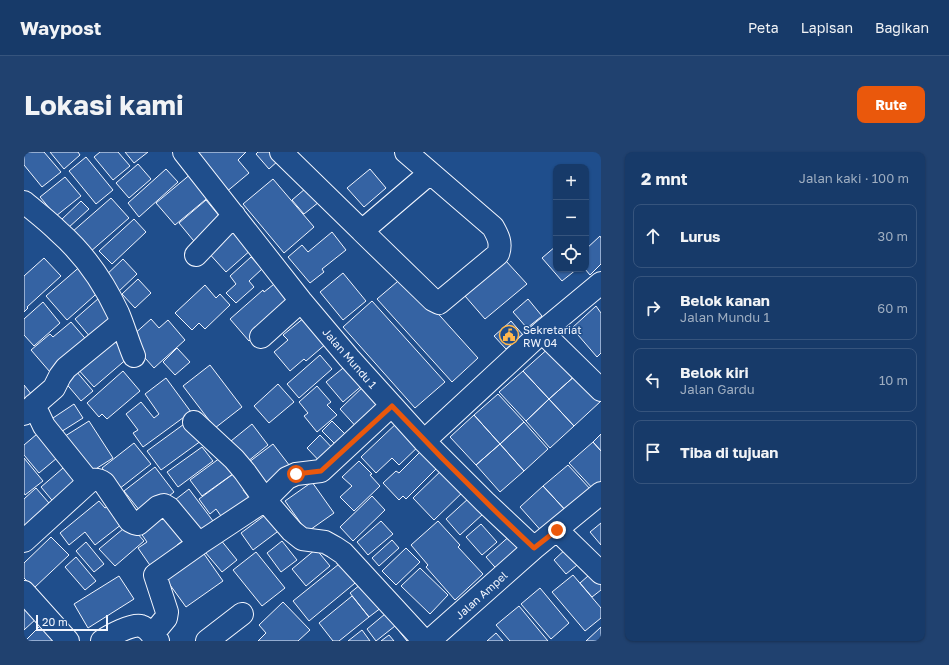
<!DOCTYPE html>
<html lang="id">
<meta charset="utf-8">
<style>
body{margin:0;font-family:"Golos Text",sans-serif;background:#20416f;color:#f1f3f6}
.controls{position:absolute;right:12px;top:12px;display:grid;overflow:hidden;border-radius:8px;box-shadow:0 1px 3px #0004}
.controls button{width:36px;height:36px;display:grid;place-items:center;padding:0;border:0;border-bottom:1px solid #36547d;background:#173a69;color:#f1f3f6;font:20px sans-serif}
.scale{position:absolute;left:12px;bottom:10px;width:72px;box-sizing:border-box;padding-left:4px;border:2px solid #f2f6ff;border-top:0;font-size:11px;line-height:14px;white-space:nowrap;color:#f2f6ff;-webkit-text-stroke:3px #1f4e8c;paint-order:stroke}
.stop{position:absolute;width:12px;height:12px;margin:-9px;border:3px solid #ea580c;border-radius:50%;background:#fff}
.stop.end{background:#ea580c;border-color:#fff;box-shadow:0 1px 4px #0008}
.list{margin:0;padding:0;list-style:none}
h2{display:flex;justify-content:space-between;align-items:center;height:52px;margin:0;padding:0 16px;font-size:17px}
h2 small{font-size:13px;font-weight:400;color:#9eadc0}
.list li{display:grid;grid-template-columns:26px 1fr auto;gap:12px;align-items:center;box-sizing:border-box;height:64px;margin:0 8px 8px;padding:0 8px;border:1px solid #36547d;border-radius:8px}
.list b{display:block;font-size:15px;white-space:nowrap}
.list p{margin:0;font-size:13px;white-space:nowrap;color:#9eadc0}
.list em{font-size:13px;font-style:normal;color:#9eadc0}
.icon{flex:none;width:22px;height:22px;fill:none;stroke:currentColor;stroke-width:2;stroke-linecap:round;stroke-linejoin:round}
.map{position:relative;flex:none;width:577px;height:489px;overflow:hidden;border-radius:8px}
header{display:flex;align-items:center;gap:24px;box-sizing:border-box;height:56px;padding:0 20px;background:#173a69;border-bottom:1px solid #36547d}
header strong{font-size:19px}
nav{display:flex;gap:22px;margin-inline-start:auto;font-size:14px}
.intro{display:flex;align-items:center;justify-content:space-between;box-sizing:border-box;height:96px;padding:0 24px}
h1{margin:0;font-size:28px}
.button{padding:10px 18px;border-radius:8px;background:#ea580c;color:#fff;font-size:14px;font-weight:700}
main{display:flex;gap:24px;padding:0 24px}
aside{flex:1;background:#173a69;border-radius:8px;box-shadow:0 1px 3px #0004}
.map>svg:first-child{display:block}
.building{fill:#3563a3;stroke:#f2f6ff}
.lines{fill:none;stroke-linecap:round;stroke-linejoin:round}
.minor-casing{stroke:#f2f6ff;stroke-width:24}
.minor{stroke:#1f4e8c;stroke-width:22}
.route{stroke:#ea580c;stroke-width:5}
.labels{text-anchor:middle;dominant-baseline:central;stroke-width:3;stroke-linejoin:round;paint-order:stroke}
.poi-label{font-size:11px;fill:#f2f6ff;stroke:#1f4e8c;text-anchor:start}
.street-label{font-size:11px;fill:#f2f6ff;stroke:#1f4e8c}
</style>
<header>
<strong>Waypost</strong>
<nav><a>Peta</a><a>Lapisan</a><a>Bagikan</a></nav>
</header>
<div class="intro"><h1>Lokasi kami</h1><a class="button">Rute</a></div>
<main>
<div class="map">
<svg width="577" height="489" viewBox="0 0 577 489">
<rect width="100%" height="100%" fill="#1f4e8c"/>
<!-- building -->
<path class="building" d="M 0,0 L 20,0 L 37,20 L 18,35 L 0,13 Z
M 26,0 L 54,0 L 56,3 L 40,17 Z
M 76,0 L 94,0 L 106,14 L 89,28 L 70,5 Z
M 101,0 L 124,0 L 110,11 Z
M 173,0 L 222,0 L 214,8 L 225,21 L 201,41 Z
M 234,0 L 248,0 L 255,8 L 245,17 L 232,2 Z
M 62,5 L 89,38 L 72,52 L 45,19 Z
M 114,12 L 127,27 L 105,46 L 92,31 Z
M 142,17 L 154,30 L 115,65 L 104,51 Z
M 346,17 L 362,36 L 340,55 L 323,36 Z
M 168,21 L 187,43 L 151,73 L 132,51 Z
M 41,25 L 57,44 L 32,64 L 16,45 Z
M 249,27 L 290,75 L 260,101 L 219,52 Z
M 288,31 L 300,46 L 280,62 L 268,48 Z
M 87,46 L 105,66 L 66,100 L 48,80 Z
M 182,48 L 201,71 L 174,94 L 155,71 Z
M 57,49 L 65,57 L 44,76 L 37,68 Z
M 110,67 L 122,80 L 88,112 L 75,99 Z
M 208,74 L 228,97 L 202,120 L 182,98 Z
M 308,80 L 322,98 L 298,117 L 300,120 L 286,131 L 264,105 L 278,93 L 284,100 Z
M 576,84 L 577,86 L 577,112 L 566,123 L 561,117 L 562,117 L 562,97 Z
M 532,94 L 532,117 L 553,117 L 538,129 L 518,106 Z
M 227,105 L 238,117 L 225,129 L 230,135 L 212,151 L 202,141 L 212,132 L 206,124 Z
M 20,106 L 37,124 L 3,155 L 4,156 L 0,160 L 0,124 Z
M 99,107 L 113,122 L 93,141 L 79,126 Z
M 482,109 L 503,132 L 461,167 L 441,144 Z
M 59,112 L 79,136 L 43,168 L 22,144 Z
M 319,121 L 342,149 L 319,168 L 296,140 Z
M 380,124 L 454,206 L 428,230 L 353,147 Z
M 114,127 L 127,141 L 111,156 L 98,142 Z
M 254,129 L 269,146 L 258,160 L 225,189 L 206,167 L 239,138 L 240,140 Z
M 181,133 L 192,146 L 196,142 L 206,153 L 181,177 L 175,171 L 168,178 L 151,161 Z
M 75,146 L 91,165 L 67,186 L 51,167 Z
M 504,147 L 518,164 L 503,176 L 489,160 Z
M 348,149 L 421,230 L 391,256 L 319,175 Z
M 19,150 L 36,171 L 10,194 L 0,183 L 0,167 Z
M 572,154 L 577,161 L 577,201 L 573,205 L 548,176 Z
M 281,165 L 303,191 L 282,209 L 280,207 L 266,219 L 250,200 L 264,188 L 259,183 Z
M 127,167 L 135,176 L 144,168 L 161,188 L 130,216 L 113,197 L 108,184 Z
M 487,169 L 499,183 L 482,197 L 470,184 Z
M 47,170 L 66,192 L 41,207 L 26,220 L 7,198 L 26,182 L 29,185 Z
M 87,185 L 105,205 L 70,235 L 52,215 Z
M 527,194 L 553,222 L 525,247 L 499,219 Z
M 153,196 L 166,210 L 151,223 L 139,210 Z
M 296,203 L 308,217 L 275,246 L 263,232 Z
M 324,212 L 341,231 L 319,250 L 302,230 Z
M 186,213 L 218,255 L 191,276 L 159,234 Z
M 52,219 L 69,239 L 57,249 L 40,229 Z
M 99,219 L 116,239 L 83,267 L 78,262 L 75,265 L 63,251 Z
M 499,219 L 525,247 L 502,269 L 475,240 Z
M 553,222 L 577,249 L 550,274 L 525,247 Z
M 142,226 L 167,260 L 119,295 L 109,281 L 114,278 L 102,262 L 117,250 L 130,266 L 135,262 L 121,242 Z
M 343,231 L 363,253 L 336,279 L 316,257 Z
M 254,232 L 270,250 L 245,271 L 230,254 Z
M 0,233 L 12,248 L 0,257 Z
M 293,234 L 307,250 L 303,253 L 313,263 L 293,280 L 280,264 L 284,261 L 275,250 Z
M 474,242 L 500,270 L 476,292 L 450,263 Z
M 525,247 L 550,274 L 526,296 L 502,269 Z
M 50,252 L 59,266 L 32,283 L 23,270 Z
M 450,263 L 476,292 L 452,313 L 426,285 Z
M 167,267 L 181,286 L 137,318 L 123,299 Z
M 376,268 L 398,291 L 375,313 L 368,306 L 352,321 L 337,305 Z
M 65,269 L 89,306 L 62,323 L 38,286 Z
M 308,269 L 327,288 L 317,298 L 298,279 Z
M 500,270 L 524,297 L 500,319 L 476,292 Z
M 228,272 L 244,293 L 223,310 L 207,289 Z
M 19,277 L 39,301 L 15,321 L 0,303 L 0,293 Z
M 577,282 L 577,299 L 569,290 Z
M 296,283 L 314,302 L 301,315 L 283,296 Z
M 569,290 L 577,299 L 577,332 L 570,338 L 545,311 Z
M 110,291 L 127,312 L 95,337 L 78,316 Z
M 249,292 L 269,318 L 246,336 L 225,310 Z
M 476,292 L 500,319 L 476,340 L 452,313 Z
M 178,295 L 189,309 L 154,335 L 143,320 Z
M 399,297 L 416,313 L 382,347 L 379,344 L 375,348 L 359,331 L 372,319 L 375,321 Z
M 200,303 L 213,319 L 178,344 L 166,328 Z
M 0,306 L 19,329 L 1,343 L 0,341 Z
M 335,309 L 348,322 L 346,323 L 356,334 L 330,359 L 316,345 L 328,334 L 318,325 Z
M 46,310 L 61,328 L 32,353 L 17,335 Z
M 544,313 L 568,339 L 544,361 L 519,334 Z
M 422,314 L 443,336 L 410,368 L 389,346 Z
M 131,315 L 150,340 L 120,364 L 100,339 Z
M 216,317 L 227,332 L 219,338 L 229,351 L 202,371 L 192,357 L 186,362 L 175,347 Z
M 288,330 L 310,361 L 283,380 L 261,349 Z
M 519,334 L 544,361 L 520,382 L 496,355 Z
M 12,336 L 31,358 L 0,384 L 0,347 Z
M 165,337 L 192,373 L 173,387 L 147,351 Z
M 348,344 L 361,358 L 329,389 L 316,375 Z
M 445,346 L 459,362 L 436,383 L 422,367 Z
M 75,349 L 81,356 L 84,354 L 98,372 L 71,393 L 61,380 L 45,393 L 36,381 Z
M 248,358 L 261,374 L 229,398 L 217,381 Z
M 140,359 L 161,387 L 153,393 L 158,400 L 130,419 L 114,396 L 123,390 L 114,377 Z
M 357,369 L 369,382 L 344,403 L 333,390 Z
M 414,369 L 436,393 L 434,395 L 459,422 L 431,448 L 402,415 L 404,413 L 387,393 Z
M 577,371 L 577,393 L 566,380 Z
M 105,372 L 120,389 L 91,414 L 75,397 Z
M 457,372 L 473,390 L 458,403 L 442,385 Z
M 488,382 L 503,399 L 477,422 L 462,405 Z
M 27,385 L 45,403 L 10,436 L 0,426 L 0,411 Z
M 196,387 L 213,408 L 198,420 L 181,400 Z
M 368,388 L 375,396 L 355,414 L 348,406 Z
M 258,389 L 273,408 L 257,420 L 243,401 Z
M 62,390 L 80,412 L 70,420 L 52,399 Z
M 545,394 L 558,409 L 542,422 L 530,408 Z
M 382,396 L 396,410 L 372,433 L 358,419 Z
M 292,397 L 306,414 L 282,434 L 268,417 Z
M 178,399 L 199,429 L 162,455 L 141,426 Z
M 232,400 L 261,436 L 238,454 L 209,418 Z
M 52,405 L 72,429 L 61,438 L 41,415 Z
M 320,408 L 336,427 L 285,469 L 269,449 Z
M 396,416 L 424,443 L 406,462 L 377,434 Z
M 572,417 L 577,423 L 577,438 L 568,445 L 556,431 Z
M 549,423 L 577,456 L 577,466 L 561,479 L 528,440 Z
M 95,424 L 110,447 L 64,476 L 50,452 Z
M 342,428 L 362,452 L 345,465 L 326,441 Z
M 516,436 L 545,471 L 527,487 L 497,452 Z
M 328,444 L 345,465 L 315,489 L 309,489 L 295,471 Z
M 259,450 L 286,478 L 274,489 L 234,489 L 242,481 L 235,473 Z
M 495,454 L 524,489 L 486,489 L 472,473 Z
M 2,457 L 12,467 L 0,478 L 0,458 Z
M 361,462 L 394,489 L 383,489 L 371,474 L 352,489 L 343,477 Z
M 17,473 L 33,489 L 1,489 Z
M 577,475 L 577,489 L 562,489 Z
M 338,478 L 346,489 L 324,489 Z
M 472,481 L 479,489 L 463,489 Z
M 365,483 L 370,489 L 357,489 Z"/>
<g class="lines">
<!-- minor casing -->
<g class="minor-casing">
<path id="minor" d="M 160,0 L 277,149 L 325,206 L 400,289 L 461,350 L 510,396
M 257,0 L 338,79
M 382,0 L 469,75 C 474,84 478,91 474,102 L 415,151 L 409,148 L 338,79 L 406,21
M 0,50 C 12,60 24,69 35,80 C 60,102 80,131 94,161 C 100,175 104,190 110,204
M 172,103 L 210,63
M 518,180 L 577,238
M 237,185 L 277,149
M 10,253 L 20,274 L 65,330
M 0,262 L 30,236 L 36,224 L 42,216 L 97,171
M 170,270 L 210,307 L 221,320 L 241,348 L 268,379 L 278,387 L 301,390 L 310,395 L 319,401 L 400,489
M 400,289 L 518,180 L 577,131
M 533,378 L 577,421
M 0,389 L 67,328 C 73,327 76,328 80,331 L 106,369 L 110,371 L 114,372 L 134,355 L 140,353 L 145,356 L 170,386 L 174,389 L 179,389 L 241,348 L 263,326 L 272,322 L 297,319 L 367,254
M 0,440 L 44,489
M 128,483 L 142,466 L 143,460 L 131,423 L 179,389
M 78,489 C 85,484 109,471 117,474 C 124,476 129,484 134,489
M 183,489 L 218,462
M 405,489 L 510,396 L 577,341"/>
</g>
<!-- minor -->
<use href="#minor" class="minor"/>
</g>
<g class="lines">
<!-- route -->
<path class="route" d="M 272,322 L 297,319 L 368,254 C 414,303 461,350 510,396 L 533,378"/>
</g>
<!-- icons -->
<defs>
<g id="civic-ring" transform="scale(1)"><circle r="9.5" fill="#1f4e8c" stroke="#ffb74d" stroke-width="1.5"/><path d="M-.6-6.5H3V-4.5H.6V-3L4-1V1h2V6H-6V1h2V-1L-.6-3ZM-1.2 2.5V6h2.4V2.5Z" fill="#ffb74d"/></g>
</defs>
<g fill-rule="evenodd">
<use href="#civic-ring" x="485" y="183"/>
</g>
<g class="labels">
<!-- poi labels -->
<g class="poi-label">
<text x="499" y="177">Sekretariat<tspan x="499" dy="13">RW 04</tspan></text>
</g>
<!-- street labels -->
<g class="street-label">
<text transform="translate(326 206) rotate(49)">Jalan Mundu 1</text>
<text transform="translate(457 443) rotate(-42)">Jalan Ampel</text>
</g>
</g>
</svg>
<div class="controls">
<button>+</button>
<button>−</button>
<button><svg class="icon" aria-label="locate" viewBox="0 0 24 24"><circle cx="12" cy="12" r="6"/><path d="M12 2v4M12 18v4M2 12h4M18 12h4"/></svg></button>
</div>
<div class="scale">20 m</div>
<div class="stop" style="left:272px;top:322px"></div>
<div class="stop end" style="left:533px;top:378px"></div>
</div>
<aside>
<h2>2 mnt<small>Jalan kaki · 100 m</small></h2>
<ul class="list">
<li><svg class="icon" aria-label="ahead" viewBox="0 0 24 24"><path d="M12 20V5M6 11l6-6 6 6"/></svg><div><b>Lurus</b></div><em>30 m</em></li>
<li><svg class="icon" aria-label="right" viewBox="0 0 24 24"><path d="M7 20v-9h11M14 6l5 5-5 5"/></svg><div><b>Belok kanan</b><p>Jalan Mundu 1</p></div><em>60 m</em></li>
<li><svg class="icon" aria-label="left" viewBox="0 0 24 24"><path d="M17 20v-9H6M10 6l-5 5 5 5"/></svg><div><b>Belok kiri</b><p>Jalan Gardu</p></div><em>10 m</em></li>
<li><svg class="icon" aria-label="arrive" viewBox="0 0 24 24"><path d="M6 21V4h12l-3 4 3 4H6"/></svg><div><b>Tiba di tujuan</b></div></li>
</ul>
</aside>
</main>
